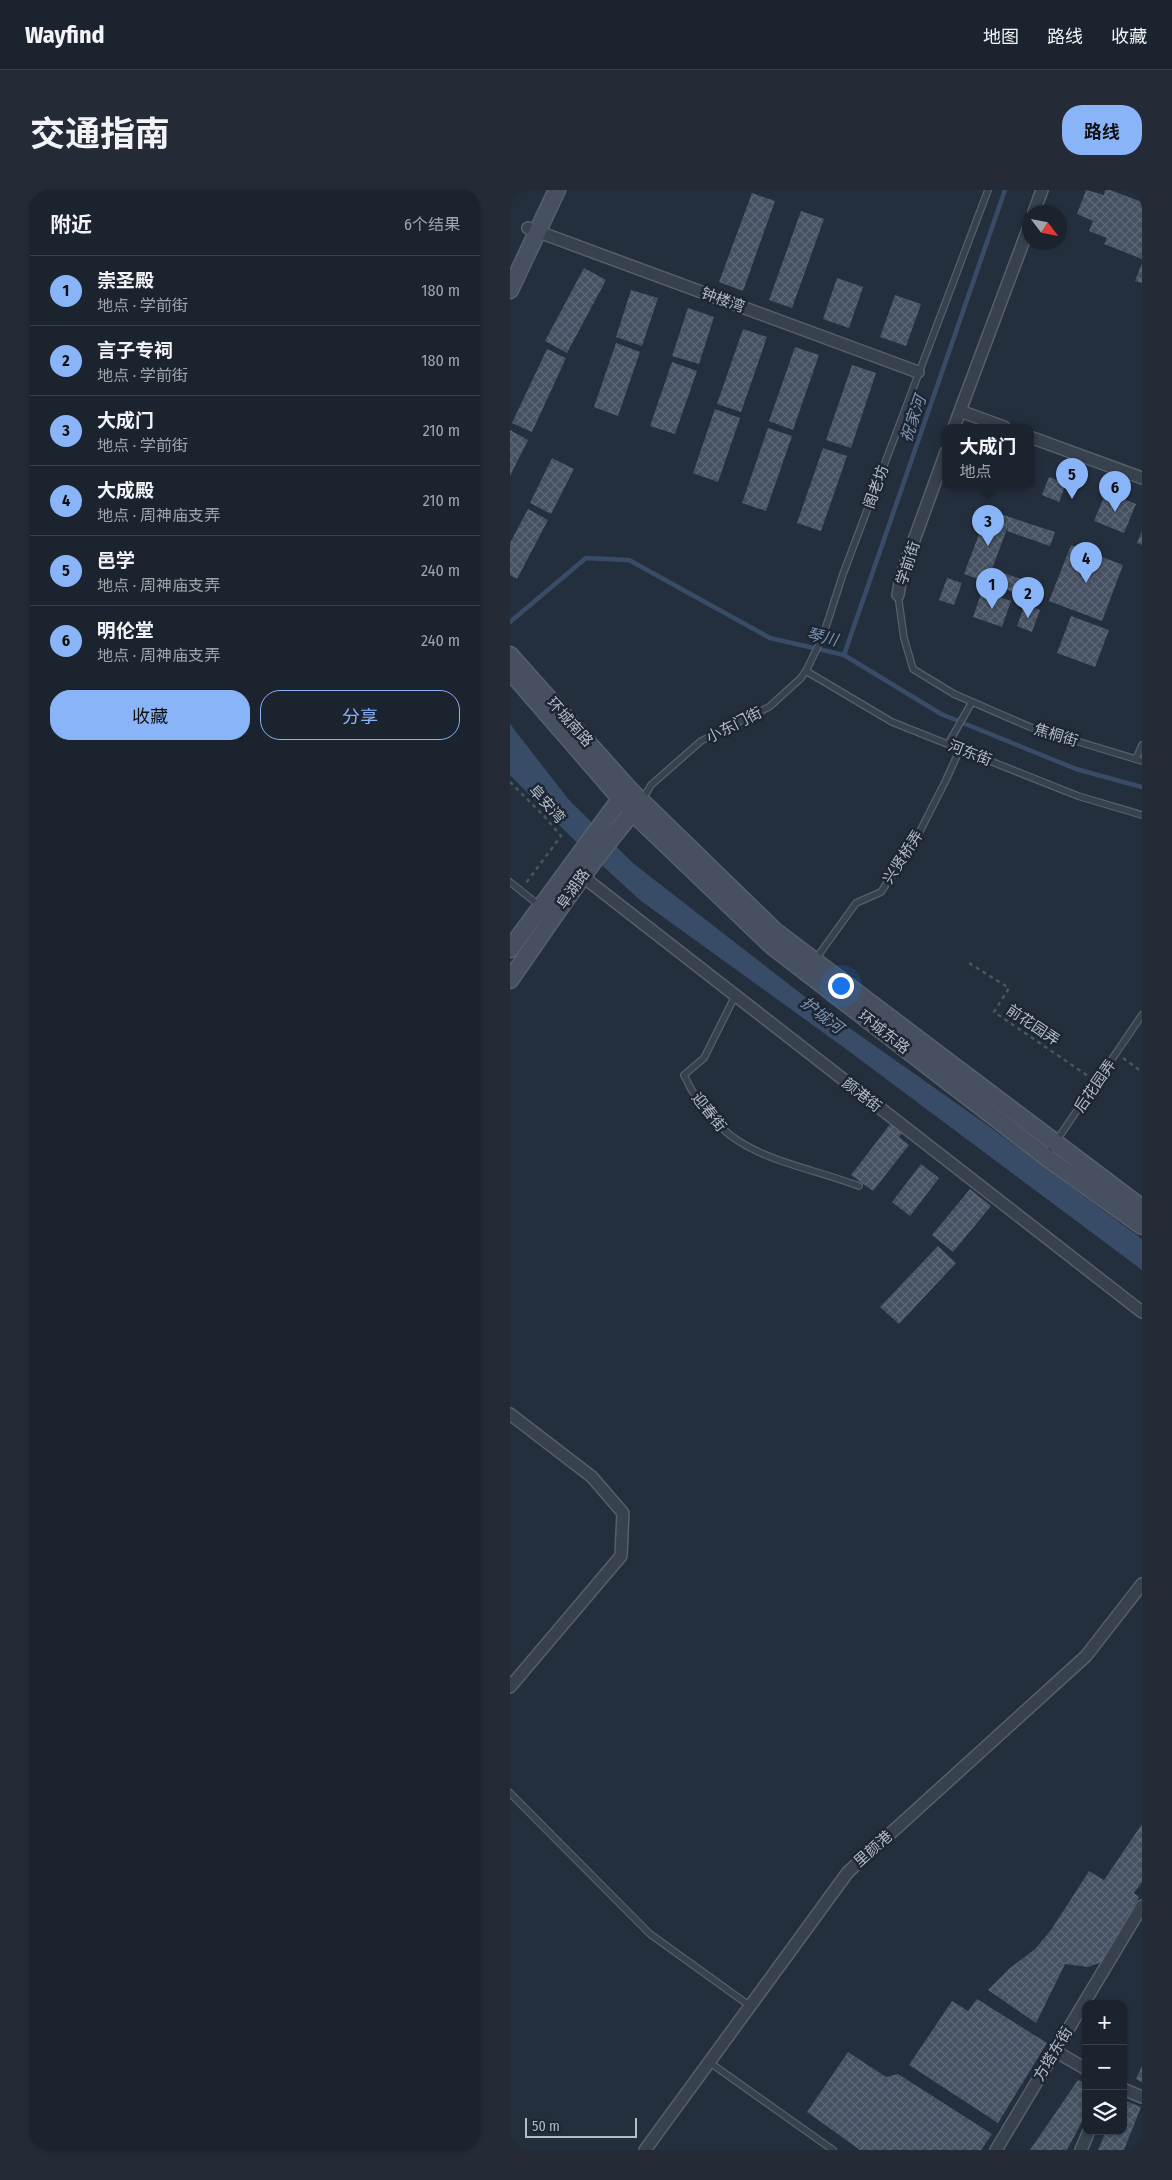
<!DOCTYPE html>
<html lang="zh">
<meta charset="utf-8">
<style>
body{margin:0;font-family:"Fira Sans Condensed","Noto Sans SC",sans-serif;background:#242b36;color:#f1f3f6}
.controls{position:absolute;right:15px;bottom:15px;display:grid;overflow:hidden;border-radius:10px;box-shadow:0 1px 4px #0004}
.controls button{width:45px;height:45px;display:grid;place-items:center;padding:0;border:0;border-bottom:1px solid #39404a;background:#1b232e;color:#f1f3f6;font:25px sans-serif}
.compass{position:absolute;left:512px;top:15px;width:45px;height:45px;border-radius:50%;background:#1b232e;box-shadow:0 1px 4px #0004;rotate:122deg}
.scale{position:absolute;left:15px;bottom:12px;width:112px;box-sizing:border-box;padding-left:5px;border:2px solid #b4bcc9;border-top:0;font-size:14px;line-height:18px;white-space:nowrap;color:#b4bcc9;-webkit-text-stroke:4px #1d2633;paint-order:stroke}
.you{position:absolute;left:330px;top:795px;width:18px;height:18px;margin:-12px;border:4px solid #fff;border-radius:50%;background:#1a73e8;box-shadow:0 0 0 8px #1a73e833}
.badge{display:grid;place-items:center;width:32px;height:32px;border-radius:50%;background:#8ab4f8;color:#111;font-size:16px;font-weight:700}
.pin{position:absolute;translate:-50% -41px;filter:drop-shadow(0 1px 2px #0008)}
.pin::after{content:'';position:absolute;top:26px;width:18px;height:15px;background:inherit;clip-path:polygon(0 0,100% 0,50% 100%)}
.popup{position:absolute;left:432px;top:234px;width:92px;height:65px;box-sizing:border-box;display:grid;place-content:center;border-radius:10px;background:#1b232e;filter:drop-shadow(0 1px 4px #0005);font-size:16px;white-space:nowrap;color:#a0a4aa}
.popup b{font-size:19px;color:#f1f3f6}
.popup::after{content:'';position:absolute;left:50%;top:100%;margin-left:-10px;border:10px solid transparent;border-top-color:#1b232e}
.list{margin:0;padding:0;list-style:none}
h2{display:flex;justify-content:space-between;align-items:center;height:65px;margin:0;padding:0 20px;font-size:21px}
h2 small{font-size:16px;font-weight:400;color:#a0a4aa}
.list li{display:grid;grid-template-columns:32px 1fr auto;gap:15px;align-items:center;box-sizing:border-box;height:70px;padding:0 20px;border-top:1px solid #39404a}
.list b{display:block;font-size:19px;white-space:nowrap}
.list p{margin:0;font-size:16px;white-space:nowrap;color:#a0a4aa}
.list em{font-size:16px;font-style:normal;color:#a0a4aa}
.actions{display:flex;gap:10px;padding:15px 20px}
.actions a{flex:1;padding:11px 0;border:1px solid #8ab4f8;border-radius:20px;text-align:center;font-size:18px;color:#8ab4f8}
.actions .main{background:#8ab4f8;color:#111}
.icon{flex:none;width:28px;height:28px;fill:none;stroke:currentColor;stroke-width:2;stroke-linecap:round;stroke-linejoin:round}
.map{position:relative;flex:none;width:632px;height:1960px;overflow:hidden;border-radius:20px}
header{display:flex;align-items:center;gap:30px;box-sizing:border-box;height:70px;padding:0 25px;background:#1b232e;border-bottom:1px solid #39404a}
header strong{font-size:24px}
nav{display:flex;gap:28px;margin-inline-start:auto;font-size:18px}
.intro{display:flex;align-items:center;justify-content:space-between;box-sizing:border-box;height:120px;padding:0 30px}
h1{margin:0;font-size:35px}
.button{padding:12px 22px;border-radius:20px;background:#8ab4f8;color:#111;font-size:18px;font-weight:700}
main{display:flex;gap:30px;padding:0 30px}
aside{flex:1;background:#1b232e;border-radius:20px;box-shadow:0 1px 4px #0004}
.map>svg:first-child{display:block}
.water{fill:#394c67}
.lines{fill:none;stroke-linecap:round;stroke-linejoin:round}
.stream{stroke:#394c67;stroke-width:4.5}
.building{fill:url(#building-cross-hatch)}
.lane-casing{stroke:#565f6c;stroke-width:8}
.street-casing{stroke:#565f6c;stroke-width:14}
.secondary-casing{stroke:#565f6c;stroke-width:19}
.path{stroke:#44595c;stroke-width:2.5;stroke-dasharray:4 4;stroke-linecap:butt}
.lane{stroke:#38414e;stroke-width:5.5}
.street{stroke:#38414e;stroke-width:11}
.secondary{stroke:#465061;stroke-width:16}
.labels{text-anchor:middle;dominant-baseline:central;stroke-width:5;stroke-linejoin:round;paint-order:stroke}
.street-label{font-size:15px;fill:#b4bcc9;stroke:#1d2633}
.water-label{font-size:16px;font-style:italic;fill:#7c92b1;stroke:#1d2633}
</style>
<header>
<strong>Wayfind</strong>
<nav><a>地图</a><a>路线</a><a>收藏</a></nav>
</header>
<div class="intro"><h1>交通指南</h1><a class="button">路线</a></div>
<main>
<aside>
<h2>附近<small>6个结果</small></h2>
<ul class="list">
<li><span class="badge">1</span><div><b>崇圣殿</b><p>地点 · 学前街</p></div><em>180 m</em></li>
<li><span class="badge">2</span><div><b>言子专祠</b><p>地点 · 学前街</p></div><em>180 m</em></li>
<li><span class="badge">3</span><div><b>大成门</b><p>地点 · 学前街</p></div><em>210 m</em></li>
<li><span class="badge">4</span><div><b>大成殿</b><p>地点 · 周神庙支弄</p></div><em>210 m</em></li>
<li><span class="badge">5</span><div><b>邑学</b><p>地点 · 周神庙支弄</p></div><em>240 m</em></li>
<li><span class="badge">6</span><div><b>明伦堂</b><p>地点 · 周神庙支弄</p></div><em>240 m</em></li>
</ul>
<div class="actions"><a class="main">收藏</a><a>分享</a></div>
</aside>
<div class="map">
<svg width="632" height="1960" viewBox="0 0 632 1960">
<defs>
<pattern id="building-cross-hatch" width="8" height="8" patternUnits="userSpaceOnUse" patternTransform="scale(1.25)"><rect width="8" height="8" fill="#455162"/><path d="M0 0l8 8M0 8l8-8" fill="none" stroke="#5d6877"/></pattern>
</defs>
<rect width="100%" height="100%" fill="#242f3e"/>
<!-- water -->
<path class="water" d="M 0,534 L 59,610 L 124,674 L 294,806 L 473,932 L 632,1049 L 632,1080 L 336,859 L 131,711 L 59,645 L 0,585 Z"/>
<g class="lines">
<!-- stream -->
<path class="stream" d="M 0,432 L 76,368 L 119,370 L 260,448 L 334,465 L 431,524 L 566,579 L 632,597
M 334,465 L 495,0"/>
</g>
<!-- building -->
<path class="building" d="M 576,0 L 594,5 L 595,0 L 600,0 L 632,12 L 632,69 L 594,54 L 597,48 L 579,41 L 583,31 L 567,24 Z
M 242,3 L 265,11 L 233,101 L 209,92 Z
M 291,21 L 314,29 L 282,118 L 259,110 Z
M 632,73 L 632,93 L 625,91 Z
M 74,78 L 96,90 L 57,163 L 35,151 Z
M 327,88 L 353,97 L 339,138 L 313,129 Z
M 121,100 L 148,108 L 132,156 L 106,147 Z
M 385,105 L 411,114 L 396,156 L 370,147 Z
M 178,118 L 204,127 L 189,174 L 162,166 Z
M 233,139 L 257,147 L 231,222 L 207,214 Z
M 106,153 L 130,162 L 108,226 L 84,217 Z
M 285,157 L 309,165 L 283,240 L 259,231 Z
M 37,159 L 56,168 L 22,242 L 2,233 Z
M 162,172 L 187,181 L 165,244 L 140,236 Z
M 342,175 L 366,183 L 341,258 L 316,250 Z
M 205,219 L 230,228 L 208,292 L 183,283 Z
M 258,238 L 282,246 L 256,321 L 232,313 Z
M 0,240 L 18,250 L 0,286 Z
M 313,258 L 337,266 L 311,341 L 287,333 Z
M 42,268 L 64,279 L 41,324 L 20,313 Z
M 539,287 L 556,294 L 549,312 L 532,305 Z
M 596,302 L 626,314 L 614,343 L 584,331 Z
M 18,319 L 38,330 L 7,389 L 0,385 L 0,353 Z
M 478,320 L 545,342 L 540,356 L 497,341 L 498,336 L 482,379 L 525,394 L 520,408 L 454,384 Z
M 632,341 L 632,355 L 627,353 Z
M 561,355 L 613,375 L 592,431 L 539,411 Z
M 437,388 L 452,393 L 444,415 L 429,410 Z
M 472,401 L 501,411 L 492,437 L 463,427 Z
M 515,414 L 530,420 L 522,442 L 507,436 Z
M 561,426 L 599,440 L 585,477 L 547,463 Z
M 381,933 L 393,942 L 389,947 L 399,955 L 363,1001 L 341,985 Z
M 411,974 L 429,988 L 400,1026 L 382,1012 Z
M 460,999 L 481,1016 L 443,1062 L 422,1045 Z
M 428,1056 L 446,1073 L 389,1134 L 370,1117 Z
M 632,1634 L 632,1692 L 624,1703 L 629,1707 L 592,1772 L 578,1777 L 555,1774 L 526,1833 L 478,1800 L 500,1778 L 525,1759 L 541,1740 L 579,1681 L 594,1690 Z
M 467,1809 L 537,1853 L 488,1933 L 399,1875 L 442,1811 L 458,1821 Z
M 338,1862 L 376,1887 L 388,1884 L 482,1944 L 471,1960 L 350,1960 L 297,1922 Z
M 632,1876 L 632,1892 L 626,1889 Z
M 568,1890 L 576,1894 L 576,1924 L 557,1960 L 520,1960 Z
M 613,1910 L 631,1917 L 614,1960 L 588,1960 L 596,1941 L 613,1941 Z"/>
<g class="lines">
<!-- lane casing -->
<g class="lane-casing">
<path id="lane" d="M 388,405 L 394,448 L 403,479 L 444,504 L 520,537 L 632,571
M 296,481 L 382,532 L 568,606 L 632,625
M 438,554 L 462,512
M 626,569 L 632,555
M 133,609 L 141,595 L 191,551 L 259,517 L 290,489 L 296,481 L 313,446 L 333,384 L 478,0
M 0,692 L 30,716
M 305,770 L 346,713 L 371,702 L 406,649 L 436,590 L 450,559
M 225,806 L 194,868 L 174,885 C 212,968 272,968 349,996
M 536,966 L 632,825
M 0,1603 L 140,1744 L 240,1816
M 199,1872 L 323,1960"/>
</g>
<!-- street casing -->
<g class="street-casing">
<path id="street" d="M 524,22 L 532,0
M 18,38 L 408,182
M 450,221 L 494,237
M 444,237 L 520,34
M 520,247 L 632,288
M 388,405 L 391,386 L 436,262
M 72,686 L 632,1122
M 0,1224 L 82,1287 L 113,1323 L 111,1366 L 0,1497
M 545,1861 L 576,1879
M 613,1899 L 632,1907
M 135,1960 L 338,1682 L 576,1466 L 632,1394
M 486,1960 L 632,1716
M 571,1960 L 579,1941"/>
</g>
<!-- secondary casing -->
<g class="secondary-casing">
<path id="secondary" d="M 0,100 L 47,0
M 0,465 L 120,600 L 265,741 L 632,1018
M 0,481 L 122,622 L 262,756 L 536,967 L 632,1036
M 0,759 L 111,608 L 119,601
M 0,790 C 41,731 81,670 129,615"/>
</g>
<!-- path -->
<path class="path" d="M 0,592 L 35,627 L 51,646 L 16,693
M 459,773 L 499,798 L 484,822 L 578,886
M 613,868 L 632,882"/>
<!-- lane -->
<use href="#lane" class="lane"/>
<!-- street -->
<use href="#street" class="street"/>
<!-- secondary -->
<use href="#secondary" class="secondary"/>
</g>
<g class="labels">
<!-- street labels -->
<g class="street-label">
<text transform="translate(213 110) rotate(20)">钟楼湾</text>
<text transform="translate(366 297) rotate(-70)">阁老坊</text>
<text transform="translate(398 373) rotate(-72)">学前街</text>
<text transform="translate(60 532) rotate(48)">环城南路</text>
<text transform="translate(224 535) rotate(-27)">小东门街</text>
<text transform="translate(546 545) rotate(17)">焦桐街</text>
<text transform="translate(460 563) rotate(21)">河东街</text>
<text transform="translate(37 614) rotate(48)">阜安湾</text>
<text transform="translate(393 667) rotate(-57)">兴贤桥弄</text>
<text transform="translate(63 699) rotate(-55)">阜湖路</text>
<text transform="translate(523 835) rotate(34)">前花园弄</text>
<text transform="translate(374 842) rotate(38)">环城东路</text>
<text transform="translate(585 896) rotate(-55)">后花园弄</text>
<text transform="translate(352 905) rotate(38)">颜港街</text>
<text transform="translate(199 922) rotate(51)">迎春街</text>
<text transform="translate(363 1659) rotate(-42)">里颜港</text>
<text transform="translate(543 1864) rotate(-59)">方塔东街</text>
</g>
<!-- water labels -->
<g class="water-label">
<text transform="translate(403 229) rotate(-71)">祝家河</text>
<text transform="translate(312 447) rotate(13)">琴川</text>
<text transform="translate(312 825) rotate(38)">护城河</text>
</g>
</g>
</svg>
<div class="controls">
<button>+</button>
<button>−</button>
<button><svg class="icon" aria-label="layers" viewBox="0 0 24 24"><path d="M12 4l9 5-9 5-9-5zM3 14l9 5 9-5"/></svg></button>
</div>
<svg class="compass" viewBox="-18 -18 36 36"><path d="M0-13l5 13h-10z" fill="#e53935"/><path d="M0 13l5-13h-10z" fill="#a0a4aa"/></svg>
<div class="scale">50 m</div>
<div class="you"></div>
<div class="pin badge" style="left:482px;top:419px">1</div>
<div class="pin badge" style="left:518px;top:428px">2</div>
<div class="pin badge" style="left:478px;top:356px">3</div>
<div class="popup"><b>大成门</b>地点</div>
<div class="pin badge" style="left:576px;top:393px">4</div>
<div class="pin badge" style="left:562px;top:309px">5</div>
<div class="pin badge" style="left:605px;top:322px">6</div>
</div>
</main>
